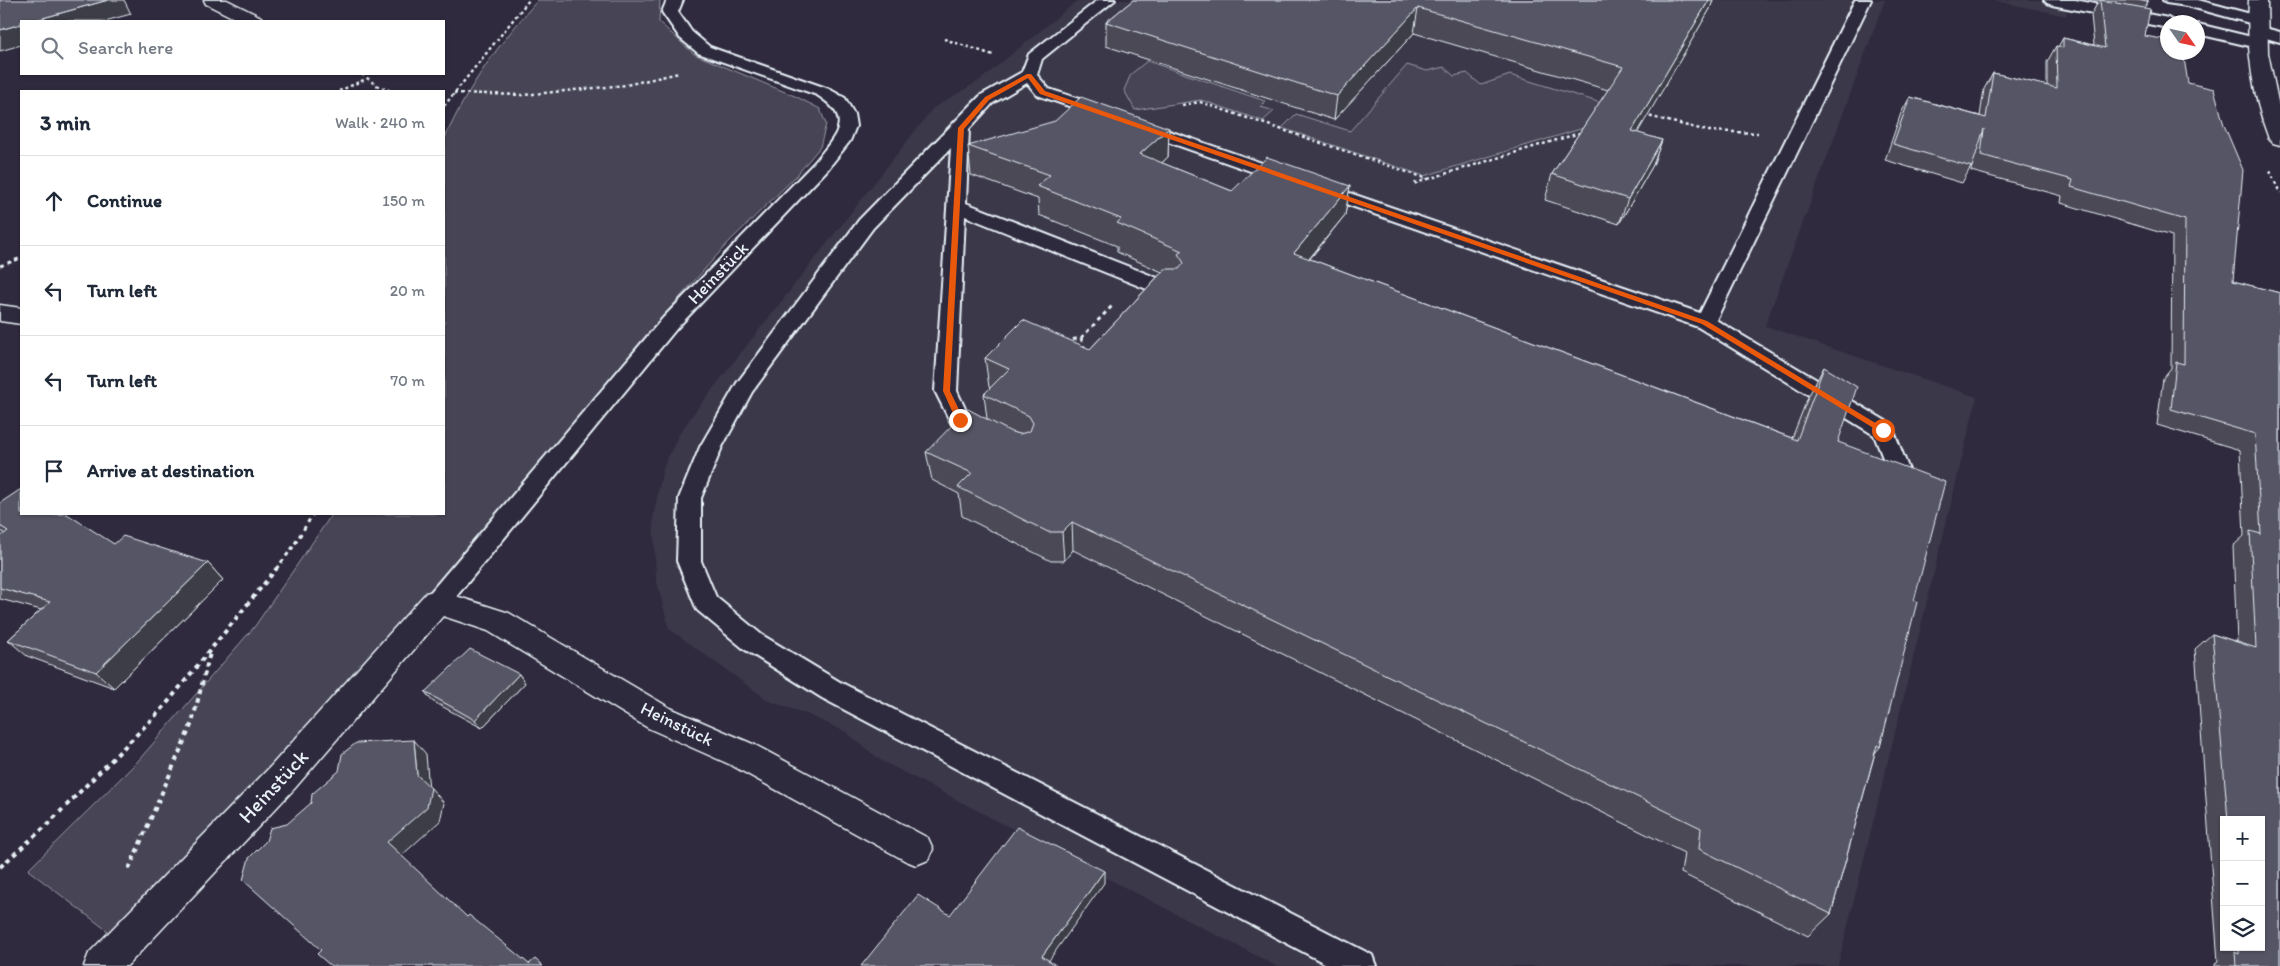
<!DOCTYPE html>
<meta charset="utf-8">
<style>
body{margin:0;font-family:Itim,sans-serif;background:#f6f6f7;color:#1f2937}
.controls{position:absolute;right:15px;bottom:15px;display:grid;overflow:hidden;border-radius:0px;box-shadow:0 1px 4px #0004}
.controls button{width:45px;height:45px;display:grid;place-items:center;padding:0;border:0;border-bottom:1px solid #e0e1e3;background:#fff;color:#1f2937;font:25px sans-serif}
.compass{position:absolute;left:2160px;top:15px;width:45px;height:45px;border-radius:50%;background:#fff;box-shadow:0 1px 4px #0004;rotate:124deg}
.stop{position:absolute;width:15px;height:15px;margin:-11px;border:4px solid #ea580c;border-radius:50%;background:#fff}
.stop.end{background:#ea580c;border-color:#fff;box-shadow:0 1px 5px #0008}
.list{margin:0;padding:0;list-style:none}
h2{display:flex;justify-content:space-between;align-items:center;height:65px;margin:0;padding:0 20px;font-size:21px}
h2 small{font-size:16px;font-weight:400;color:#747a83}
.list li{display:grid;grid-template-columns:32px 1fr auto;gap:15px;align-items:center;box-sizing:border-box;height:90px;padding:0 20px;border-top:1px solid #e0e1e3}
.list b{display:block;font-size:19px;white-space:nowrap}
.list em{font-size:16px;font-style:normal;color:#747a83}
.icon{flex:none;width:28px;height:28px;fill:none;stroke:currentColor;stroke-width:2;stroke-linecap:round;stroke-linejoin:round}
.map{position:relative;flex:none;width:2280px;height:966px;overflow:hidden}
.search{position:absolute;background:#fff;box-shadow:0 1px 4px #0004;left:20px;top:20px;width:425px;height:55px;display:flex;align-items:center;gap:12px;box-sizing:border-box;padding:0 18px;border-radius:0px;color:#747a83;font-size:19px}
.panel{position:absolute;background:#fff;box-shadow:0 1px 4px #0004;left:20px;top:90px;width:425px;height:425px;border-radius:0px}
.map>svg:first-child{display:block}
.built{fill:#3b3749}
.green{fill:#464455;stroke:#979aa6}
.lines{fill:none;stroke-linecap:round;stroke-linejoin:round}
.lane-casing{stroke:#e8f1f8;stroke-width:4}
.street-casing{stroke:#e8f1f8;stroke-width:3}
.secondary-casing{stroke:#e8f1f8;stroke-width:3}
.path-far2{stroke:#e8f1f8;stroke-width:2.5;stroke-dasharray:3 3;stroke-linecap:butt}
.path-far1{stroke:#e8f1f8;stroke-width:3;stroke-dasharray:4 4;stroke-linecap:butt}
.path{stroke:#e8f1f8;stroke-width:4;stroke-dasharray:4.5 4.5;stroke-linecap:butt}
.lane{fill:#2f2a3d;fill-rule:evenodd}
.street{fill:#2f2a3d;fill-rule:evenodd}
.secondary{fill:#2f2a3d;fill-rule:evenodd}
.wall{fill:#4b4957;stroke:#e8f1f8;fill-rule:evenodd}
.shaded-wall{fill:#3d3c47;stroke:#e8f1f8}
.building{fill:#575565;stroke:#e8f1f8}
.route{fill:#ea580c}
.labels{text-anchor:middle;dominant-baseline:central;stroke-width:4;stroke-linejoin:round;paint-order:stroke}
.street-label{font-size:18px;fill:#e8f1f8;stroke:#2f2a3d}
.near-street-label{font-size:21px;fill:#e8f1f8;stroke:#2f2a3d}
</style>
<div class="map">
<svg width="2280" height="966" viewBox="0 0 2280 966">
<rect width="100%" height="100%" fill="#2f2a3d"/>
<filter id="ink" filterUnits="userSpaceOnUse"><feTurbulence type="fractalNoise" baseFrequency=".02" numOctaves="2"/><feDisplacementMap in="SourceGraphic" scale="10" xChannelSelector="R" yChannelSelector="G"/><feConvolveMatrix kernelMatrix="1 2 1 2 8 2 1 2 1" color-interpolation-filters="sRGB"/></filter>
<g filter="url(#ink)">
<!-- built -->
<path class="built" d="M 1078,0 L 1885,0 L 1765,326 L 1977,397 L 1838,966 L 1276,966 L 880,760 L 846,732 L 806,714 L 769,701 L 669,629 L 656,579 L 653,518 L 663,468 L 679,434 L 693,414 L 933,108 L 980,80 Z
M 1992,0 L 2069,0 L 2066,16 Z"/>
<!-- green -->
<path class="green" d="M 538,0 L 660,0 L 659,22 L 694,54 L 797,97 L 820,109 L 826,124 L 820,147 L 796,176 L 728,243 L 641,341 L 425,604 L 307,732 L 109,932 L 28,870 L 137,762 L 255,626 L 332,514 L 444,514 L 444,140 C 469,84 498,45 538,0 Z
M 1147,61 L 1265,101 L 1261,107 L 1274,111 L 1263,121 L 1201,100 L 1135,110 L 1124,90 L 1131,74 Z
M 1407,65 L 1427,71 L 1444,67 L 1454,76 L 1467,73 L 1481,85 L 1510,75 L 1634,113 L 1424,176 L 1282,128 L 1296,114 L 1350,131 Z"/>
<g class="lines">
<!-- lane casing -->
<g class="lane-casing">
<path id="lane" d="M 667,0 L 683,0 L 678,12 L 692,32 L 710,47 L 829,89 L 845,98 L 854,114 L 856,126 L 850,141 L 827,170 L 677,328 L 446,609 L 437,612 L 428,609 L 425,602 L 428,595 L 663,318 L 815,162 C 836,135 855,119 817,95 L 698,53 L 680,38 L 662,12 Z
M 1098,0 L 1115,0 L 1042,59 L 1037,75 L 1049,89 L 1109,109 L 1111,113 L 1109,117 L 1103,118 L 1037,95 L 1027,83 L 993,103 L 969,129 L 966,203 L 1178,286 L 1181,291 L 1178,296 L 1171,297 L 1164,296 L 965,216 L 957,391 L 968,415 L 994,427 L 997,433 L 994,439 L 986,441 L 952,425 L 935,391 L 951,148 L 873,228 L 752,392 L 722,447 L 701,498 L 701,561 L 716,597 L 762,635 L 840,682 L 1372,955 L 1376,966 L 1330,966 L 822,698 L 744,649 L 697,610 L 677,561 L 679,498 L 700,447 L 737,383 L 859,220 L 981,95 L 1022,72 L 1029,54 Z
M 1855,0 L 1871,0 L 1716,320 L 1891,424 L 1909,470 L 1906,476 L 1898,478 L 1890,476 L 1874,435 L 1698,327 L 1314,193 L 1311,189 L 1314,185 L 1326,185 L 1700,313 Z
M 2044,0 L 2075,0 L 2168,18 L 2175,22 L 2168,22 L 2168,28 L 2052,5 L 2047,3 Z
M 2163,0 L 2198,0 L 2262,17 L 2265,20 L 2262,23 L 2257,25 L 2187,6 L 2166,3 Z
M 2198,24 L 2264,40 L 2266,43 L 2264,46 L 2258,48 L 2198,34 Z
M 2257,26 L 2280,32 L 2280,42 L 2252,34 L 2249,31 L 2252,28 Z
M 1140,121 L 1291,173 L 1294,177 L 1291,181 L 1279,181 L 1134,130 L 1131,126 L 1134,122 Z"/>
</g>
<!-- street casing -->
<g class="street-casing">
<path id="street" d="M 204,0 L 227,0 L 261,17 L 263,21 L 240,21 L 206,4 Z
M 0,305 L 21,308 L 21,324 L 0,321 Z
M 437,590 L 509,613 L 670,708 L 755,745 L 928,838 L 933,849 L 928,860 L 916,865 L 904,860 L 731,765 L 648,728 L 488,631 L 443,616 L 295,788 L 127,966 L 84,966 L 89,953 L 271,766 L 426,593 Z"/>
</g>
<!-- secondary casing -->
<g class="secondary-casing">
<path id="secondary" d="M 2249,0 L 2267,0 L 2268,53 L 2280,111 L 2280,145 L 2273,143 L 2269,139 C 2252,94 2246,48 2249,0 Z"/>
</g>
<!-- path-far2 -->
<path class="path-far2" d="M 944,39 L 993,55
M 362,74 L 376,85 L 391,91
M 339,91 L 366,79
M 454,93 L 523,95 L 626,85 L 679,73
M 1182,105 L 1200,102 L 1428,179 L 1413,184
M 444,106 L 529,0
M 1644,115 L 1708,131 L 1758,133
M 2270,171 L 2280,193
M 1428,179 L 1583,132"/>
<!-- path-far1 -->
<path class="path-far1" d="M 0,266 L 21,258
M 1081,338 L 1085,350
M 1065,341 L 1081,338 L 1112,306
M 276,569 L 291,550 L 313,514"/>
<!-- path -->
<path class="path" d="M 0,867 L 46,826 L 163,708 L 277,568
M 129,869 L 192,723 L 210,653"/>
<!-- lane -->
<use href="#lane" class="lane"/>
<!-- street -->
<use href="#street" class="street"/>
<!-- secondary -->
<use href="#secondary" class="secondary"/>
</g>
<!-- wall -->
<path class="wall" d="M 1133,0 L 1713,0 L 1710,9 L 1637,133 L 1662,140 L 1653,165 L 1619,224 L 1545,200 L 1552,174 L 1608,90 L 1414,33 L 1334,120 L 1106,46 L 1106,22 Z
M 2089,0 L 2148,0 L 2148,2 L 2144,8 L 2145,36 L 2188,83 L 2233,281 L 2280,293 L 2280,966 L 2215,966 L 2215,964 L 2218,962 L 2195,649 L 2212,634 L 2237,642 L 2233,546 L 2244,536 L 2240,450 L 2157,425 L 2163,378 L 2171,368 L 2172,236 L 2061,203 L 2062,196 L 1971,171 L 1972,165 L 1962,183 L 1885,160 L 1901,113 L 1910,97 L 1980,116 L 1984,89 L 1993,73 L 2047,86 L 2047,62 L 2056,46 L 2058,47 L 2063,38 L 2094,45 L 2091,15 L 2098,2 L 2089,1 ZM 2224,820 L 2261,820 L 2261,947 L 2224,947 Z
M 1169,128 L 1168,157 L 1162,163 L 1232,191 L 1350,186 L 1345,215 L 1310,259 L 1792,438 L 1808,397 L 1824,367 L 1838,442 L 1914,601 L 1880,747 L 1875,753 L 1831,914 L 1808,936 L 1681,873 L 1684,853 L 1073,550 L 1064,561 L 1051,561 L 962,516 L 959,494 L 932,480 L 926,452 L 987,419 L 984,394 L 990,388 L 989,387 L 985,358 L 1090,349 L 1162,272 L 1117,252 L 1117,246 L 1039,215 L 1038,199 L 971,175 L 968,146 Z
M 0,503 L 114,544 L 208,563 L 223,580 L 114,688 L 27,656 L 8,640 L 41,610 L 0,599 L 0,537 L 5,534 L 0,530 Z
M 519,674 L 525,683 L 482,728 L 432,701 L 425,692 Z"/>
<!-- shaded-wall -->
<path class="shaded-wall" d="M 108,0 L 124,0 L 131,14 L 105,21 L 32,21 Z
M 1709,0 L 1713,0 L 1710,9 L 1624,156 L 1632,131 Z
M 1418,8 L 1414,33 L 1334,120 L 1337,96 Z
M 21,24 L 21,45 L 0,51 L 0,30 Z
M 1169,128 L 1168,157 L 1140,183 L 1140,154 Z
M 1662,140 L 1653,165 L 1619,224 L 1628,199 Z
M 1350,186 L 1345,215 L 1290,282 L 1294,253 Z
M 1072,522 L 1073,550 L 1064,561 L 1062,532 Z
M 208,563 L 223,580 L 114,688 L 96,672 Z
M 519,674 L 525,683 L 482,728 L 475,720 Z
M 414,740 L 426,754 L 429,790 L 417,775 Z
M 431,788 L 444,803 L 440,821 L 401,856 L 387,842 Z
M 1104,871 L 1104,883 L 1045,966 L 1042,956 Z"/>
<!-- building -->
<path class="building" d="M 0,0 L 108,0 L 32,21 L 21,21 L 21,24 L 0,30 Z
M 1133,0 L 1709,0 L 1632,131 L 1662,140 L 1628,199 L 1552,174 L 1623,67 L 1418,8 L 1337,96 L 1106,22 Z
M 2100,0 L 2150,9 L 2145,36 L 2168,40 L 2168,52 L 2183,52 L 2188,83 L 2214,89 L 2224,125 L 2243,170 L 2233,281 L 2280,293 L 2280,966 L 2236,966 L 2235,952 L 2239,954 L 2239,947 L 2261,947 L 2261,820 L 2228,820 L 2212,634 L 2256,648 L 2250,531 L 2261,534 L 2255,434 L 2171,409 L 2176,362 L 2184,364 L 2185,220 L 2071,187 L 2073,180 L 1981,155 L 1984,129 L 1972,167 L 1893,144 L 1910,97 L 1986,118 L 1993,73 L 2057,88 L 2056,46 L 2063,48 L 2063,38 L 2105,48 Z
M 2137,0 L 2148,0 L 2148,2 Z
M 1081,97 L 1169,128 L 1140,154 L 1232,191 L 1267,157 L 1350,186 L 1294,253 L 1797,440 L 1824,367 L 1857,387 L 1838,442 L 1945,482 L 1914,601 L 1917,602 L 1880,747 L 1877,745 L 1831,914 L 1699,849 L 1701,828 L 1072,522 L 1062,532 L 1048,532 L 958,487 L 972,473 L 926,452 L 968,409 L 1011,432 L 1020,434 L 1030,431 L 1033,423 L 1029,416 L 984,394 L 1009,369 L 985,358 L 1023,320 L 1090,349 L 1165,269 L 1179,269 L 1184,263 L 1178,254 L 1182,251 L 1117,223 L 1121,219 L 1037,186 L 1050,175 L 968,146 L 1055,121 Z
M 21,489 L 21,514 L 67,514 L 114,544 L 123,536 L 208,563 L 96,672 L 8,640 L 50,602 L 0,588 L 0,537 L 8,531 L 0,526 L 0,503 Z
M 470,649 L 519,674 L 475,720 L 425,692 Z
M 414,740 L 417,775 L 431,788 L 427,807 L 387,842 L 467,917 L 469,915 L 529,964 L 535,959 L 543,966 L 331,966 L 317,954 L 321,950 L 243,880 L 249,858 L 266,841 L 270,828 L 287,824 L 311,803 L 312,794 L 339,771 L 342,754 L 356,743 Z
M 1017,827 L 1104,871 L 1042,956 L 1057,966 L 861,966 L 918,895 L 950,915 Z"/>
</g>
<!-- route -->
<path class="route" d="M 1027,74 L 1031,74 L 1045,91 L 1707,321 L 1887,430 L 1883,433 L 1880,432 L 1702,324 L 1040,94 L 1028,78 L 989,100 L 964,129 L 950,391 L 964,420 L 957,422 L 943,391 L 958,128 L 985,97 Z"/>
<g class="labels">
<!-- street labels -->
<g class="street-label">
<text transform="translate(718 273) rotate(-46)">Heinstück</text>
<text transform="translate(677 724) rotate(26)">Heinstück</text>
</g>
<!-- near-street labels -->
<g class="near-street-label">
<text transform="translate(273 786) rotate(-47)">Heinstück</text>
</g>
</g>
</svg>
<div class="controls">
<button>+</button>
<button>−</button>
<button><svg class="icon" aria-label="layers" viewBox="0 0 24 24"><path d="M12 4l9 5-9 5-9-5zM3 14l9 5 9-5"/></svg></button>
</div>
<svg class="compass" viewBox="-18 -18 36 36"><path d="M0-13l5 13h-10z" fill="#e53935"/><path d="M0 13l5-13h-10z" fill="#747a83"/></svg>
<div class="stop" style="left:1883px;top:430px"></div>
<div class="stop end" style="left:960px;top:420px"></div>
<div class="search"><svg class="icon" aria-label="search" viewBox="0 0 24 24"><circle cx="10" cy="10" r="6"/><path d="M15 15l6 6"/></svg>Search here</div>
<section class="panel">
<h2>3 min<small>Walk · 240 m</small></h2>
<ul class="list">
<li><svg class="icon" aria-label="ahead" viewBox="0 0 24 24"><path d="M12 20V5M6 11l6-6 6 6"/></svg><div><b>Continue</b></div><em>150 m</em></li>
<li><svg class="icon" aria-label="left" viewBox="0 0 24 24"><path d="M17 20v-9H6M10 6l-5 5 5 5"/></svg><div><b>Turn left</b></div><em>20 m</em></li>
<li><svg class="icon" aria-label="left" viewBox="0 0 24 24"><path d="M17 20v-9H6M10 6l-5 5 5 5"/></svg><div><b>Turn left</b></div><em>70 m</em></li>
<li><svg class="icon" aria-label="arrive" viewBox="0 0 24 24"><path d="M6 21V4h12l-3 4 3 4H6"/></svg><div><b>Arrive at destination</b></div></li>
</ul>
</section>
</div>
